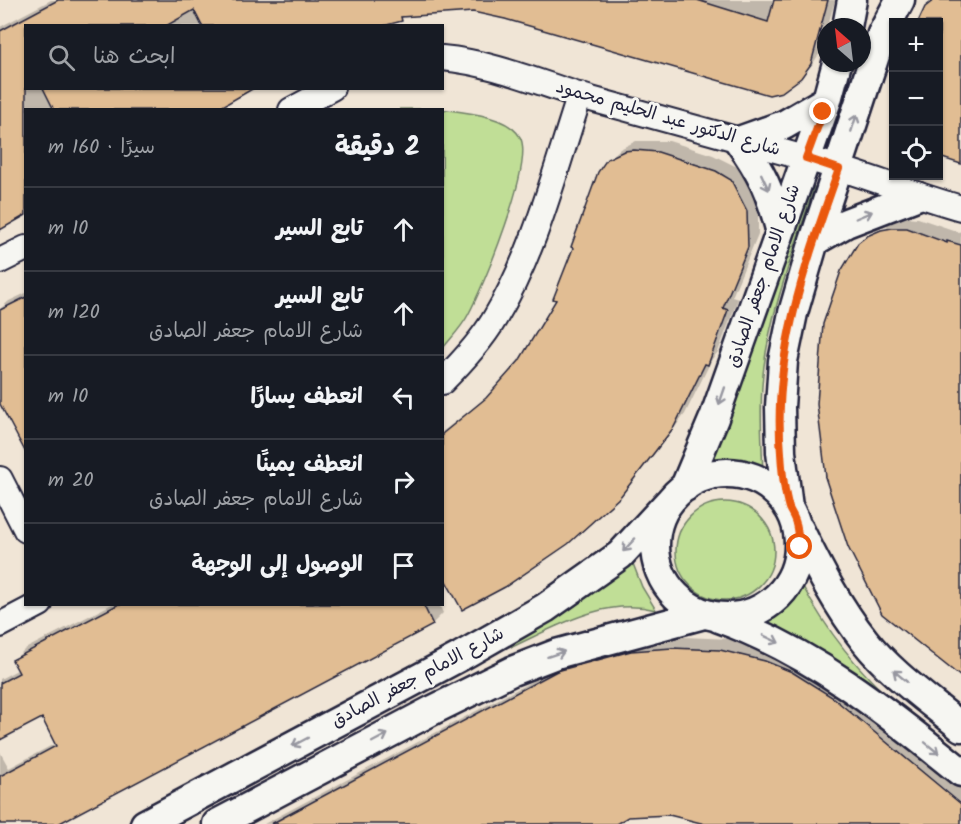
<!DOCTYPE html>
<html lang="ar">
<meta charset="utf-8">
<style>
body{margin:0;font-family:Kalam,"Playpen Sans Arabic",sans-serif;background:#242831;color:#f1f3f6;direction:rtl}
.controls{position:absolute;right:18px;top:18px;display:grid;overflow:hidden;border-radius:0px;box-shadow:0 2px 4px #0004}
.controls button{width:54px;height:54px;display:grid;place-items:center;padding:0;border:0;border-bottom:2px solid #363941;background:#171b24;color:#f1f3f6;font:30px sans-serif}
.compass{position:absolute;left:817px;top:18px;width:54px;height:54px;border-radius:50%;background:#171b24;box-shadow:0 2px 4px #0004;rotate:332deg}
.stop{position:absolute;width:18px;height:18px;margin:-14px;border:4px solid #ea580c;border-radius:50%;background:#fff}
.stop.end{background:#ea580c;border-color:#fff;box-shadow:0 2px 6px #0008}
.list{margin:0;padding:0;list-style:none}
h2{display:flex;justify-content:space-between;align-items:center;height:78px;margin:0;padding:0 24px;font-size:26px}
h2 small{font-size:20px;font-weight:400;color:#9ea1a6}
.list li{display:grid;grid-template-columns:39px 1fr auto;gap:18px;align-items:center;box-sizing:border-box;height:84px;padding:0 24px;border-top:2px solid #363941}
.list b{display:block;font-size:22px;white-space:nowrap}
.list p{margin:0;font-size:20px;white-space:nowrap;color:#9ea1a6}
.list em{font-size:20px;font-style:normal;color:#9ea1a6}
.icon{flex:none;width:33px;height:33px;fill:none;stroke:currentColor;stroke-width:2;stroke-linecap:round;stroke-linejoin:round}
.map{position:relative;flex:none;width:961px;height:824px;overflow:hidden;direction:ltr}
.search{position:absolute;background:#171b24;box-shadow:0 2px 4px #0004;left:24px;top:24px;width:420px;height:66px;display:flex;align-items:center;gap:15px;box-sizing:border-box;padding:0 21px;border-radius:0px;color:#9ea1a6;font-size:22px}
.panel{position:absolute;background:#171b24;box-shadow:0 2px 4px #0004;left:24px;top:108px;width:420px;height:498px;border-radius:0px;direction:rtl}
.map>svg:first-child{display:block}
.green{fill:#c0de96;stroke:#718068;stroke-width:1.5}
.shadow{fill:#0003}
.building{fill:#e1bd93;stroke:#22223b;stroke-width:1.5}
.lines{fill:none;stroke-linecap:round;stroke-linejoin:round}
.minor-casing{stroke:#22223b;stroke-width:28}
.tertiary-casing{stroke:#22223b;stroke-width:33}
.minor{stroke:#f6f6f2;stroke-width:24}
.tertiary{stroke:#f6f6f2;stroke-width:28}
.oneway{stroke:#9797a0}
.route{stroke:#ea580c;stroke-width:8}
.labels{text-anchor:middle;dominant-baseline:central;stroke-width:6;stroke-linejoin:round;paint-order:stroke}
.street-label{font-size:18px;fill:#22223b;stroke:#f6f6f2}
</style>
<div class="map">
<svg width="961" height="824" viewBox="0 0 961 824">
<rect width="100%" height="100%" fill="#f0e5d6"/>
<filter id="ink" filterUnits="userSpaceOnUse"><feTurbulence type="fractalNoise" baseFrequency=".0167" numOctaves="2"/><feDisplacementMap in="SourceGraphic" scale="12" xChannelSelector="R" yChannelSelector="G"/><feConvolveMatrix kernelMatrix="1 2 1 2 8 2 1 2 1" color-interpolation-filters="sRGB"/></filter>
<g filter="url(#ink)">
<!-- green -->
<path class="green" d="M 440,109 C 462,112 508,115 520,137 C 535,162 483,288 468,315 C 462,327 451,338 443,348 L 442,110 L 399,109 Z
M 803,183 L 814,187 C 796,246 772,305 764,366 C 759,402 762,440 763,477 L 737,468 L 707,463 Z
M676 551a49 49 0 1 1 98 0a49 49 0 1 1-98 0Z
M 632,561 L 642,587 L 656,610 C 605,597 557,626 512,647 L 508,639 Z
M 801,583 C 826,630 859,672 899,707 L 759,623 L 793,595 Z"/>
<!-- shadow -->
<path class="shadow" d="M 51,0 L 835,0 L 821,51 L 812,65 L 800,77 L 462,8 L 405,15 L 401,19 L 377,26 L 26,26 L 26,88 L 251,88 L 213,110 L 26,110 L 0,228 L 0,27 Z
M 934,0 L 961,0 L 961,163 L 938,156 L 938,22 L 919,22 L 927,7 Z
M 636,141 L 669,141 L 713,155 L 741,169 L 758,199 L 758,234 L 732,297 L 738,299 L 718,352 L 712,359 L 685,414 L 631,484 L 619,496 L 442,569 L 442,432 L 494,392 L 520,362 L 559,300 L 608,160 L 620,149 Z
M 905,217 L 918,218 L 959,232 L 961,231 L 961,675 L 866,238 L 888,228 L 887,225 L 870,233 L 880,225 L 893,219 Z
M 26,293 L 26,450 L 0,401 L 0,309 L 9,301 Z
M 112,604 L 439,604 L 443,613 L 432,624 L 55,824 L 0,824 L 0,752 L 9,768 L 56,743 L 43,716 L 0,738 L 0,679 L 19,669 L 14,660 L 25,649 Z
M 684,637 L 732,639 L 776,650 L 961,784 L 961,824 L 708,824 L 669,813 L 628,816 L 613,824 L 264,824 L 570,661 L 643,641 Z"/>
<!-- building -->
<path class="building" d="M 58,0 L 697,0 L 768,22 L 774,0 L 828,0 L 811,64 L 801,78 L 782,92 L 769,95 L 505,19 L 473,12 L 401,17 L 402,21 L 383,26 L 202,26 L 194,10 L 166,26 L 26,26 L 26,215 L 0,230 L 0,31 Z
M 934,0 L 961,0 L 961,164 L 939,157 L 939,22 L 918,22 L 925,7 Z
M 43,88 L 254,88 L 216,110 L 54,110 Z
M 634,150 L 658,152 L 716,171 L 731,180 L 747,211 L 748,247 L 723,308 L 728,310 L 708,365 L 705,364 L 674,427 L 620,497 L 568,544 L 505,587 L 462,610 L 442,574 L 442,434 L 486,398 L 519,361 L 556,300 L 553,299 L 573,248 L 571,247 L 598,172 L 607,159 L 624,151 Z
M 892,228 L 907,228 L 947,243 L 947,241 L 961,245 L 961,677 L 882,614 L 848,547 L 825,477 L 826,477 L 817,404 L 823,324 L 841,271 L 858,243 L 867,236 L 881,230 Z
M 26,297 L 26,453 L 0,404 L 0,310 Z
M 119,604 L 423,604 L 433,625 L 58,824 L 0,824 L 0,776 L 56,746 L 42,718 L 0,740 L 0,683 L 19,673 L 12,660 Z
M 672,648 L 720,650 L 765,661 L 792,672 L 832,697 L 961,804 L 961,824 L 705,824 L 669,815 L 628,817 L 616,824 L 271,824 L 557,671 L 631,651 Z"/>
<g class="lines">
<!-- minor casing -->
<g class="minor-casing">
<path id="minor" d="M 442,58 C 495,63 541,84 591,99 C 662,119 734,138 805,158 C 858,172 908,193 961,208
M 291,110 L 332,88
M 0,261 L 26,248
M 442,382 C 461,363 481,342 495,318 C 536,250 555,170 580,95
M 0,479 L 26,530
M 0,625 L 40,604"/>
</g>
<!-- tertiary casing -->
<g class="tertiary-casing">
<path id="tertiary" d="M 847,27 L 852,0
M 780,229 C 770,191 762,173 739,141 L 784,125 L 827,100
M 814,241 L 846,223 L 916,196
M655 545a72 72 0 1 1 144 0a72 72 0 1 1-144 0Z
M 685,487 L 714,418 L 827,100 L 837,63
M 788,507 L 781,452 L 780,407 L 783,361 L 793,313 L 814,241 L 882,34 L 900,0
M 799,529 C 818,568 838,607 865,641 C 891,674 929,700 961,727
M 719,618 C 811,651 886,711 961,772
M 145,824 L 461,656 L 545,608 L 620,555 L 669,502
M 217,824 L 433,710 L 512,671 L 556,654 L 704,614"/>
</g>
<!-- minor -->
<use href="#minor" class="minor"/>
<!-- tertiary -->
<use href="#tertiary" class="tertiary"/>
</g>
<!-- one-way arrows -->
<defs><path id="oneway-shaft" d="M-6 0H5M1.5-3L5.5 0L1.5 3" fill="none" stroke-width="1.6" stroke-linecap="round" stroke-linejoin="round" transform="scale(1.5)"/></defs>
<g class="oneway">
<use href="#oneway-shaft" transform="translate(854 123) rotate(-72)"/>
<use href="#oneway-shaft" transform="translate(765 182) rotate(65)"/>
<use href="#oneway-shaft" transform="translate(864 215) rotate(-23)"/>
<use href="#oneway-shaft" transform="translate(722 396) rotate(109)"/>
<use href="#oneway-shaft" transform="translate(629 545) rotate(133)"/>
<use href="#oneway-shaft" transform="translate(771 639) rotate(26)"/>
<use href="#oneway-shaft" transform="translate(556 654) rotate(-18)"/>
<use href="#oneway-shaft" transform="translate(900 676) rotate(-140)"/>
<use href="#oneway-shaft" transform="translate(380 738) rotate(-28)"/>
<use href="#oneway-shaft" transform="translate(300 742) rotate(152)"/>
<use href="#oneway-shaft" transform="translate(932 748) rotate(39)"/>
</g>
</g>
<g class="lines" filter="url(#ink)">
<!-- route -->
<path class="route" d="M 800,547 C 798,540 798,531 796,524 C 795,518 791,513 789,508 C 784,491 782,470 781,453 C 772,354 807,260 839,169 L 806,158 L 823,112"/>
</g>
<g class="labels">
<!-- street labels -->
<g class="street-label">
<text transform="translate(668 119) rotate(16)">شارع الدكتور عبد الحليم محمود</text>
<text transform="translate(764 276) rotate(-71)">شارع الامام جعفر الصادق</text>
<text transform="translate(418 678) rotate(-28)">شارع الامام جعفر الصادق</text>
</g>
</g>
</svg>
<div class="controls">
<button>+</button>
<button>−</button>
<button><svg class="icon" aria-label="locate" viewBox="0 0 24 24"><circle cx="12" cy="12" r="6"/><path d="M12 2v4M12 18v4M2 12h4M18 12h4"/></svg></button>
</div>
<svg class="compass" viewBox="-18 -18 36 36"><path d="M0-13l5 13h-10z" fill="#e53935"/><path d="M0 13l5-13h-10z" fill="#9ea1a6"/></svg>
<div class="stop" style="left:800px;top:547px"></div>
<div class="stop end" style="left:823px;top:112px"></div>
<div class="search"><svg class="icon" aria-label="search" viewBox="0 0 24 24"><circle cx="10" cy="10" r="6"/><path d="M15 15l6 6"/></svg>ابحث هنا</div>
<section class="panel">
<h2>2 دقيقة<small>سيرًا · 160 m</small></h2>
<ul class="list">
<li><svg class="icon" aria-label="ahead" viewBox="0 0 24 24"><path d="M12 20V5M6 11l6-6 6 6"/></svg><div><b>تابع السير</b></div><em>10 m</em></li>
<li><svg class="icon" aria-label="ahead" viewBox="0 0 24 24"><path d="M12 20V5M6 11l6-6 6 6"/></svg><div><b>تابع السير</b><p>شارع الامام جعفر الصادق</p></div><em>120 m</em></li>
<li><svg class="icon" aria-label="left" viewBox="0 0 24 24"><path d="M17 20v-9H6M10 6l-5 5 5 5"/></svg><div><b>انعطف يسارًا</b></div><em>10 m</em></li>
<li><svg class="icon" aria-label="right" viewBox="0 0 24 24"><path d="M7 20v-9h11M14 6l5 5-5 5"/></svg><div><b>انعطف يمينًا</b><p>شارع الامام جعفر الصادق</p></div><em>20 m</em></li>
<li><svg class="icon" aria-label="arrive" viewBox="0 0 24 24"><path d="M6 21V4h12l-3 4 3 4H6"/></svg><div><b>الوصول إلى الوجهة</b></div></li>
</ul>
</section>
</div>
